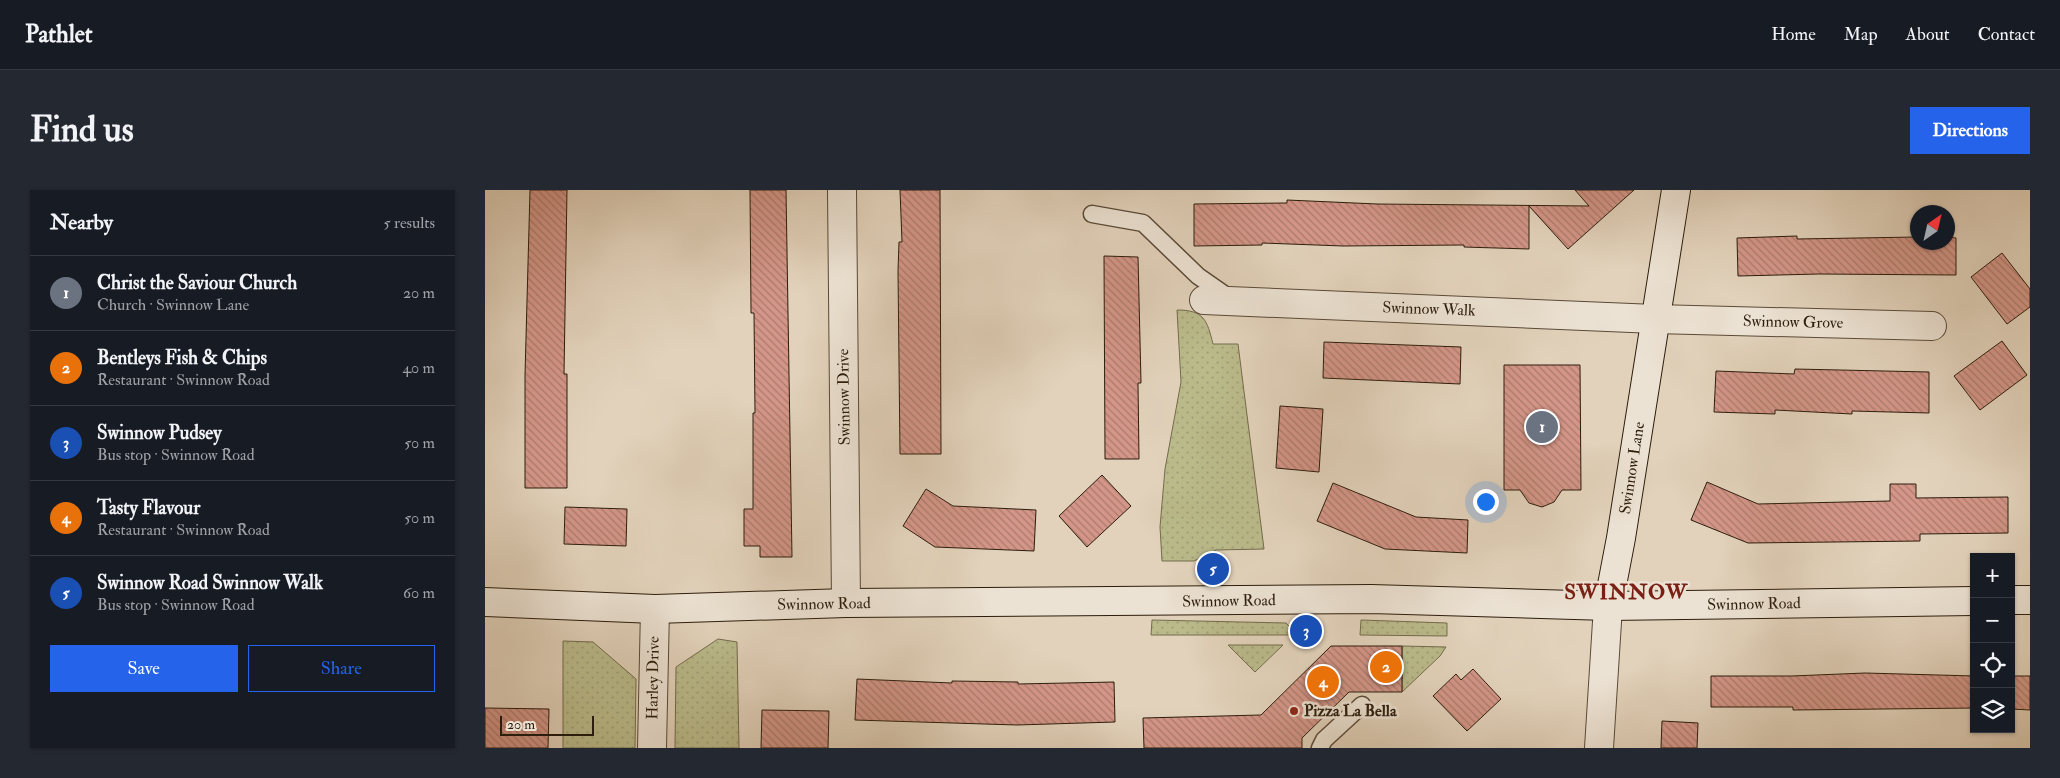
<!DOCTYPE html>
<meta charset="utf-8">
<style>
body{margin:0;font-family:"IM FELL Double Pica",serif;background:#242831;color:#f1f3f6}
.controls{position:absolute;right:15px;bottom:15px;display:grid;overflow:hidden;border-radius:0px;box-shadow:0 1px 4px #0004}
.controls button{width:45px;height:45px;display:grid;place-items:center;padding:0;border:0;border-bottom:1px solid #363941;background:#171b24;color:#f1f3f6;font:25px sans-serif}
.compass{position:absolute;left:1425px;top:15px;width:45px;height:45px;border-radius:50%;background:#171b24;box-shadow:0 1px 4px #0004;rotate:34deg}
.scale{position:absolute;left:15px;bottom:12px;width:94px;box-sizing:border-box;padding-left:5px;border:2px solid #2c1d0c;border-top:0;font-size:14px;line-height:18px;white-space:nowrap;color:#2c1d0c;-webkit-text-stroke:4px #ece2d3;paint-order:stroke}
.you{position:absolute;left:1000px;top:311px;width:18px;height:18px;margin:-12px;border:4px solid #fff;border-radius:50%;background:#1a73e8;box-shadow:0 0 0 8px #1a73e833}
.badge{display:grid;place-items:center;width:32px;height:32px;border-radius:50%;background:#2563eb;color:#fff;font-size:16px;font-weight:700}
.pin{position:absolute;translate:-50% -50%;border:2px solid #fff;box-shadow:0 1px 5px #0006}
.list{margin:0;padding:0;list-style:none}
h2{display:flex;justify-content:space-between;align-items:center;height:65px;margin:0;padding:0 20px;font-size:21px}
h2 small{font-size:16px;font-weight:400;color:#9ea1a6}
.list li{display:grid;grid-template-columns:32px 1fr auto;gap:15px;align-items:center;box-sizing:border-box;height:75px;padding:0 20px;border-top:1px solid #363941}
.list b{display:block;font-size:19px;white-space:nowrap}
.list p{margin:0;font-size:16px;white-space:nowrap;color:#9ea1a6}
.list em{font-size:16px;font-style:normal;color:#9ea1a6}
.actions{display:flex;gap:10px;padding:15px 20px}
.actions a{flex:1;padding:11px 0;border:1px solid #2563eb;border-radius:0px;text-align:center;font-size:18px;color:#2563eb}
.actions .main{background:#2563eb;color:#fff}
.icon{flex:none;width:28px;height:28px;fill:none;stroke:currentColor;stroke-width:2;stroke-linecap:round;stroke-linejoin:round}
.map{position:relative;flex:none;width:1545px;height:558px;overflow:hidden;border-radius:0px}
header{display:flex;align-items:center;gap:30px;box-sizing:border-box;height:70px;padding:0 25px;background:#171b24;border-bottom:1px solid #363941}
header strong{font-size:24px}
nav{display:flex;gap:28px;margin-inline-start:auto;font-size:18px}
.intro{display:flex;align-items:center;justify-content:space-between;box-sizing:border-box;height:120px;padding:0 30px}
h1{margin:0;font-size:35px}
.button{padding:12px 22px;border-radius:0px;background:#2563eb;color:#fff;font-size:18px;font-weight:700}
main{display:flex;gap:30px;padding:0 30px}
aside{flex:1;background:#171b24;border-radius:0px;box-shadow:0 1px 4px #0004}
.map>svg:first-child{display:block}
.green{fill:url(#green-dots);stroke:#736c4c}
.building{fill:url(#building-back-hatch);stroke:#2c1d0c}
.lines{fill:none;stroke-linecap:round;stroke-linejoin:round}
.lane-casing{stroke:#5a4a38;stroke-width:19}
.street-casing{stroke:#5a4a38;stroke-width:30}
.secondary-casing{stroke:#2c1d0c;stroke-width:30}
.lane{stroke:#ece2d3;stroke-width:16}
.street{stroke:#ece2d3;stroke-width:28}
.secondary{stroke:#ece2d3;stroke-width:28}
.poi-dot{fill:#8f2418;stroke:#ece2d3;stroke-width:2}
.labels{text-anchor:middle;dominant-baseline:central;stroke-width:5;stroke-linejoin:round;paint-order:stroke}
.street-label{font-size:16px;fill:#2c1d0c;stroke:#ece2d3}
.poi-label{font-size:16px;font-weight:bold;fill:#2c1d0c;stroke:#ece2d3;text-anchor:start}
.district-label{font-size:21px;font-weight:bold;letter-spacing:1px;fill:#7a1f14;stroke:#ece2d3}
</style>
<header>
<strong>Pathlet</strong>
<nav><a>Home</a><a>Map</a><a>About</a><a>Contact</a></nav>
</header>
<div class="intro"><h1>Find us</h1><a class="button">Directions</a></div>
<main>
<aside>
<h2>Nearby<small>5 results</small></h2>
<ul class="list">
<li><span class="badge" style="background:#6b7280">1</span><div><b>Christ the Saviour Church</b><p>Church · Swinnow Lane</p></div><em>20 m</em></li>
<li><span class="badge" style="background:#e8710a">2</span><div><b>Bentleys Fish &amp; Chips</b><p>Restaurant · Swinnow Road</p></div><em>40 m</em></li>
<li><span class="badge" style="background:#1a4fb4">3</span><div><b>Swinnow Pudsey</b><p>Bus stop · Swinnow Road</p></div><em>50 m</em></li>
<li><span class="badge" style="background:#e8710a">4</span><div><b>Tasty Flavour</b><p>Restaurant · Swinnow Road</p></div><em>50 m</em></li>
<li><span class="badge" style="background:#1a4fb4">5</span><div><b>Swinnow Road Swinnow Walk</b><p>Bus stop · Swinnow Road</p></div><em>60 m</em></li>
</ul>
<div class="actions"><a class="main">Save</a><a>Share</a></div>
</aside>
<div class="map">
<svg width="1545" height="558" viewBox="0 0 1545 558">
<defs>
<pattern id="green-dots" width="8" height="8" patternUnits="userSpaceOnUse" patternTransform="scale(1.25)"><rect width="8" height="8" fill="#baba8b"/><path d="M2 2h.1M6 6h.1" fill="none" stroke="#a09f77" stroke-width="1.8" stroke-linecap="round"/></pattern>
<pattern id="building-back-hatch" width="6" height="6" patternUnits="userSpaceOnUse" patternTransform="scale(1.25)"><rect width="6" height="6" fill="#d49688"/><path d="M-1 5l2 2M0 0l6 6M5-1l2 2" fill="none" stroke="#ac7a6e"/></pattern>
</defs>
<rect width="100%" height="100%" fill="#e2d2bb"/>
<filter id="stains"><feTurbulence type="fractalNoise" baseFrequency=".004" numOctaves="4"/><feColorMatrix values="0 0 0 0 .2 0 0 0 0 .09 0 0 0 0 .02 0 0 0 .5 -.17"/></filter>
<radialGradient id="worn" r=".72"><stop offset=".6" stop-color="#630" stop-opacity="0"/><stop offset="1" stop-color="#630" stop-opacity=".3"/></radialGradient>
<!-- green -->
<path class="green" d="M 692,120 C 719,120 722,130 728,154 L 753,154 L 779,359 L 731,360 L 709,371 L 677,371 L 675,337 L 680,279 L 696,192 Z
M 667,430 L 801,433 L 807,439 L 806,445 L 666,445 Z
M 876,430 L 962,433 L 962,446 L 875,445 Z
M 233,449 L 252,452 L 254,558 L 190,558 L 191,477 Z
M 78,451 L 108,452 L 151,489 L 150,558 L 78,558 Z
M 743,455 L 798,455 L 770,482 Z
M 917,456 L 961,457 L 955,466 L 917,502 Z"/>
<!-- building -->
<path class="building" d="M 45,0 L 82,0 L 79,184 L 82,184 L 82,298 L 40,298 L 40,185 Z
M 265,0 L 301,0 L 307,367 L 275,367 L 275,356 L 259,356 L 259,319 L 268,319 L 268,223 L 270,223 L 269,123 L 266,123 Z
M 415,0 L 455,0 L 456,264 L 415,264 L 413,81 L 414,52 L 417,52 Z
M 1090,0 L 1149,0 L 1083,59 L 1044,16 L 1044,59 L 979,57 L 979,55 L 858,56 L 777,53 L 777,55 L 709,56 L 709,14 L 802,13 L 802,10 L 892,14 L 1104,16 Z
M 1312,46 L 1312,49 L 1432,47 L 1432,52 L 1462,52 L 1462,47 L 1471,48 L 1471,85 L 1334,84 L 1253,86 L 1252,48 Z
M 1517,63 L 1545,99 L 1545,117 L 1522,134 L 1486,87 Z
M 619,66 L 653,67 L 656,193 L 653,193 L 654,269 L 620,269 Z
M 1517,151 L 1542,185 L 1495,220 L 1469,186 Z
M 839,152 L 976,157 L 975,194 L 838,188 Z
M 1019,175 L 1095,175 L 1096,300 L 1077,300 L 1069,312 L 1057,317 L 1044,313 L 1035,300 L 1019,300 Z
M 1310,179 L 1444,182 L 1444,223 L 1367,221 L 1367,224 L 1290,220 L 1290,224 L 1229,222 L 1231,181 L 1309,184 Z
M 795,216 L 838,219 L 834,282 L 791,278 Z
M 617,285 L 646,316 L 602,357 L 574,326 Z
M 1222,292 L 1273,314 L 1405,311 L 1405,294 L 1431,294 L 1431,308 L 1523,307 L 1523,343 L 1435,344 L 1435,351 L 1263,353 L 1206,330 Z
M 848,293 L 931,327 L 983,330 L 982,363 L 900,359 L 832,331 Z
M 441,299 L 468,316 L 551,320 L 549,361 L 450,357 L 418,336 Z
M 80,317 L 142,319 L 141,356 L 79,354 Z
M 846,456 L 917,456 L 917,502 L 864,502 L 817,548 L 817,558 L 659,558 L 658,528 L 776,525 Z
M 988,479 L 1016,509 L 982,541 L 948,506 L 971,484 L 976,490 Z
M 1380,483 L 1489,486 L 1489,518 L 1308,520 L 1308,517 L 1226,517 L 1226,486 L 1307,486 Z
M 1526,486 L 1545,486 L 1545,520 L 1526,519 Z
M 372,489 L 467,493 L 467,491 L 533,492 L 533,494 L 629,492 L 630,532 L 532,535 L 370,530 Z
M 0,518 L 64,519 L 63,558 L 0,558 Z
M 277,520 L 344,521 L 343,558 L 276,558 Z
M 1177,531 L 1213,533 L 1212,558 L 1176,558 Z"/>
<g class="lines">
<!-- lane casing -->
<g class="lane-casing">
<path id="lane" d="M 607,24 L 658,33 L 713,86 L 746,109
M 835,558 L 839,550 L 877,515"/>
</g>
<!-- street casing -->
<g class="street-casing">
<path id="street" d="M 357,0 L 361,413
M 719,110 L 1170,129 L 1447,136
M 167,558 L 170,419
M 1114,558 L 1123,416"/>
</g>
<!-- secondary casing -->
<g class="secondary-casing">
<path id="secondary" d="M 1526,410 L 1545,410
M 0,412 L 170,419 L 361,413 L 886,409 L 1123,416 L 1489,411
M 1123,416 L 1136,348 L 1191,0"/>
</g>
<!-- lane -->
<use href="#lane" class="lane"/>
<!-- street -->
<use href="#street" class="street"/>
<!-- secondary -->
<use href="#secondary" class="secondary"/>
</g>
<!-- markers -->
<circle class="poi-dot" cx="809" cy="521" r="5"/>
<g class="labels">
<!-- street labels -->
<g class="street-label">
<text transform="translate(944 119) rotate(2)">Swinnow Walk</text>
<text transform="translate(1308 132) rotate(1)">Swinnow Grove</text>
<text transform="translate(359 207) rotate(-91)">Swinnow Drive</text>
<text transform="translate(1147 278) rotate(-81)">Swinnow Lane</text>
<text transform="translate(744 411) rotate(-1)">Swinnow Road</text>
<text transform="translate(339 414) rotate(-1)">Swinnow Road</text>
<text transform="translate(1269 414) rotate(-1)">Swinnow Road</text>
<text transform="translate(168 488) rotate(-89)">Harley Drive</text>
</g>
<!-- poi labels -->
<g class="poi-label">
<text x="819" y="521">Pizza La Bella</text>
</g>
<!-- district labels -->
<g class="district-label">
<text x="1141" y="402">SWINNOW</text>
</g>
</g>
<rect width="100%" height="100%" filter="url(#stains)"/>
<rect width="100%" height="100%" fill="url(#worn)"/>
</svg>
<div class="controls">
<button>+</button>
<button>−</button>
<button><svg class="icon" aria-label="locate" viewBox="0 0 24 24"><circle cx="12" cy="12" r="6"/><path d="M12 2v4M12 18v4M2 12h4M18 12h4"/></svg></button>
<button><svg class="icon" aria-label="layers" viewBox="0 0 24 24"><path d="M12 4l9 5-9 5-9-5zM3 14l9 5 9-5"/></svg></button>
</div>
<svg class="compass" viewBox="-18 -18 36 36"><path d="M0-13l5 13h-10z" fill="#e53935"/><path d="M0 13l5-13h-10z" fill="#9ea1a6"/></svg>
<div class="scale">20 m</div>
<div class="you"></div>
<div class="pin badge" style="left:1057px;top:237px;background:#6b7280">1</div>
<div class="pin badge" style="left:901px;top:477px;background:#e8710a">2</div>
<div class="pin badge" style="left:821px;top:441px;background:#1a4fb4">3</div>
<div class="pin badge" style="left:838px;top:492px;background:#e8710a">4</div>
<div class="pin badge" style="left:728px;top:379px;background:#1a4fb4">5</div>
</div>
</main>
